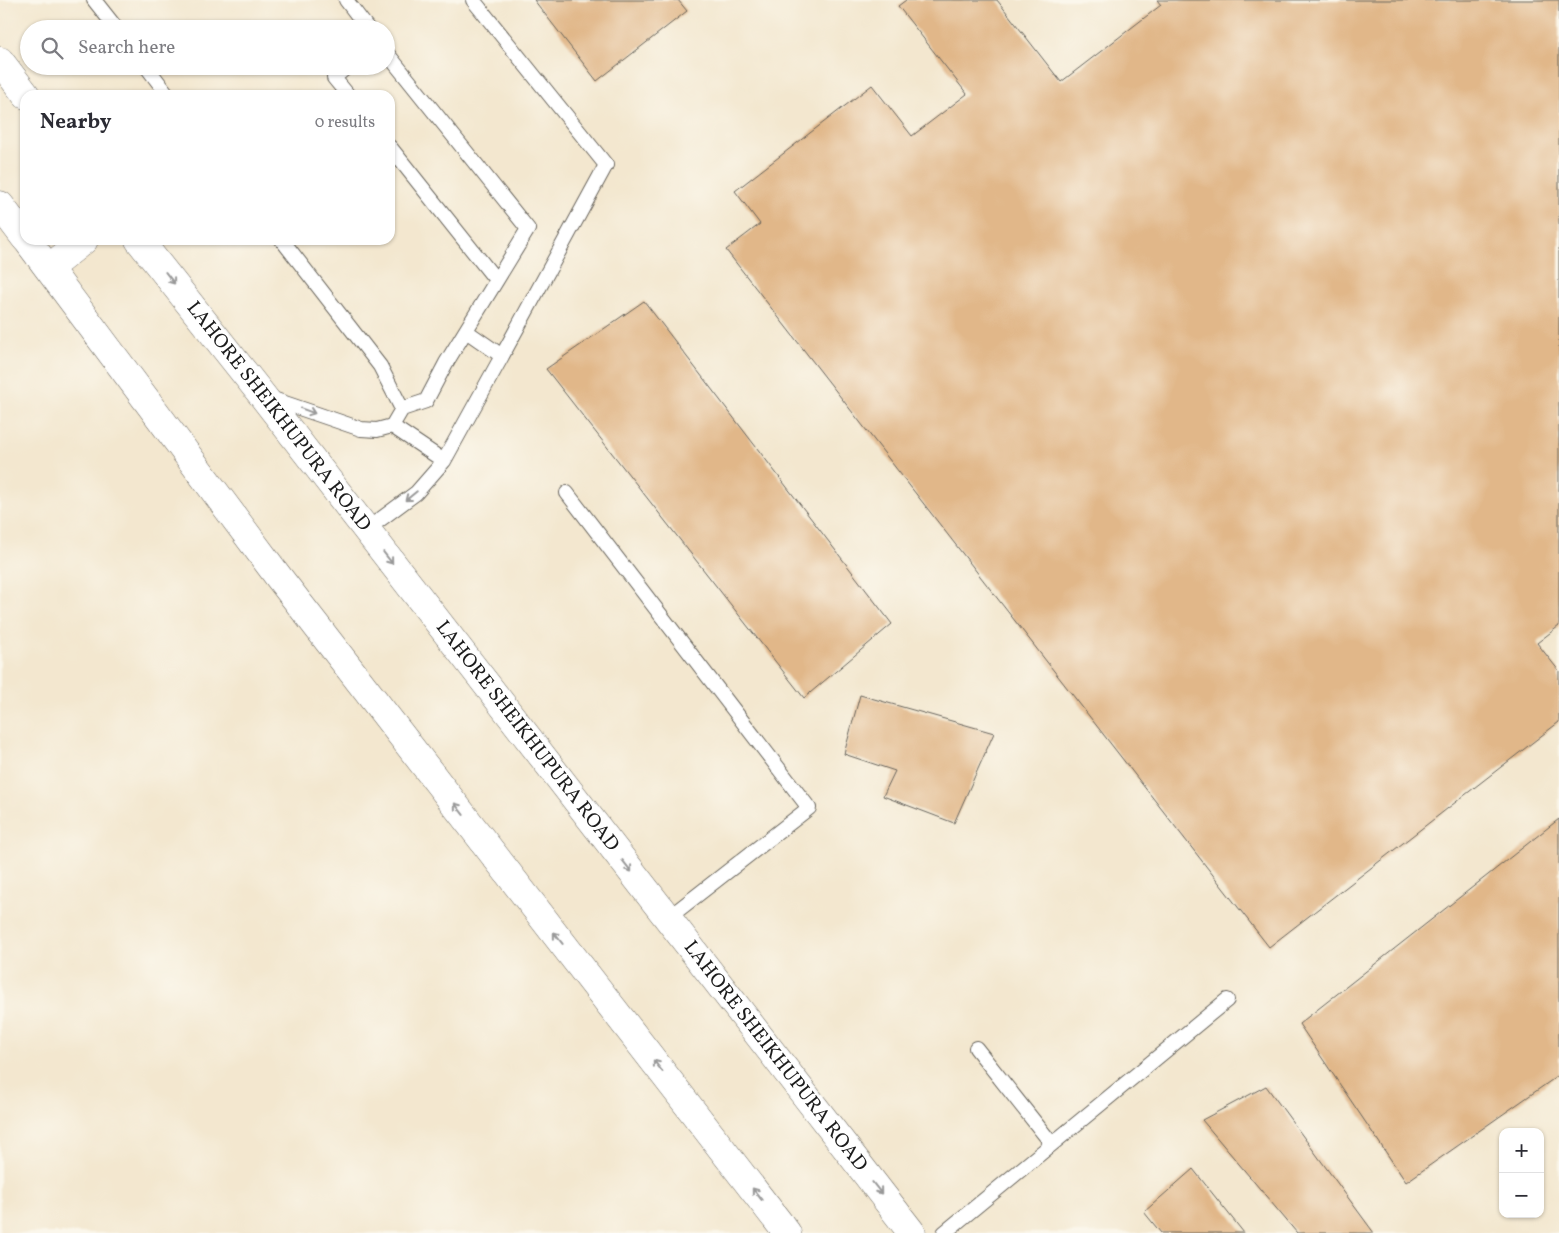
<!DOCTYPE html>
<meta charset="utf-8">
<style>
body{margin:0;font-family:Vollkorn,serif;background:#f7f7f7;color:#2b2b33}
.controls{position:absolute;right:15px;bottom:15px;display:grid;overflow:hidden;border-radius:10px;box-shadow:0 1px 4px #0004}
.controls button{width:45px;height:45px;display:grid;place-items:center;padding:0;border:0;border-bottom:1px solid #e1e1e2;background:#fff;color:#2b2b33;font:25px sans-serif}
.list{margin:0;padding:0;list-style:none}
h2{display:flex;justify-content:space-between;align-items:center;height:65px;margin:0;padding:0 20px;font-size:21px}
h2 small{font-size:16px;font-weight:400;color:#7c7c81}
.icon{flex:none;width:28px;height:28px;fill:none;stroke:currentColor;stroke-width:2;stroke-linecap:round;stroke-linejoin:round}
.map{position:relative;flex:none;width:1559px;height:1233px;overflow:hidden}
.search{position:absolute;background:#fff;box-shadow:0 1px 4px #0004;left:20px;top:20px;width:375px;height:55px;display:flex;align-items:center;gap:12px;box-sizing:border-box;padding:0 18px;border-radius:28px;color:#7c7c81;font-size:19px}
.panel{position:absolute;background:#fff;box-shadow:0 1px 4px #0004;left:20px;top:90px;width:375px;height:155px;border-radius:15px}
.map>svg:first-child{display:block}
.building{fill:#e1b789}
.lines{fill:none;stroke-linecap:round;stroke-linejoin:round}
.lane-casing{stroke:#67635b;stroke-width:16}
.highway-casing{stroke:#67635b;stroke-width:29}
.lane{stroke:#fff;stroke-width:14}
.highway{stroke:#fff;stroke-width:28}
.oneway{stroke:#999}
.labels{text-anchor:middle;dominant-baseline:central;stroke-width:4;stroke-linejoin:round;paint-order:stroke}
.street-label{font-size:20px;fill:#1c1c1c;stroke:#fbf7ec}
</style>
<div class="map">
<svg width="1559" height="1233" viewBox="0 0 1559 1233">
<rect width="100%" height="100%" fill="#fbf7ec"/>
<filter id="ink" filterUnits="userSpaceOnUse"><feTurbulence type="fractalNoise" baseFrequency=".02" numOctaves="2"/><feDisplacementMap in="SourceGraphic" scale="10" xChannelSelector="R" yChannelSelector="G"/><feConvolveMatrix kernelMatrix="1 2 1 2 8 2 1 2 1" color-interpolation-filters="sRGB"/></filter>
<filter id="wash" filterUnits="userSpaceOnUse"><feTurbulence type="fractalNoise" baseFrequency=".0096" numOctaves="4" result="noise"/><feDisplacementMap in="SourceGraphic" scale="20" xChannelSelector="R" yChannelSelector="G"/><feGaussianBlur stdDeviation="1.12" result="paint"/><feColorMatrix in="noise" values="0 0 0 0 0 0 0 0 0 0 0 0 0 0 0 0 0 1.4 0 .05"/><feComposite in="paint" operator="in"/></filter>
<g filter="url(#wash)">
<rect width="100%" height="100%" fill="#f3e7cf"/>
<g id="blocks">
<!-- building -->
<path class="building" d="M 534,0 L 678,0 L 687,11 L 597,81 Z
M 906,0 L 997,0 L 1061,82 L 1161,5 L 1157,0 L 1559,0 L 1559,626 L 1537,643 L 1559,671 L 1559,722 L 1269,947 L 726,250 L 760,224 L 735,191 L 872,85 L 912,136 L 967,94 L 898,6 Z
M 644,301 L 892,624 L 804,698 L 546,369 Z
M 860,695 L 994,733 L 954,823 L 883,796 L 895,771 L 844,754 Z
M 1559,819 L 1559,1075 L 1406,1182 L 1299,1024 Z
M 1266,1086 L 1374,1233 L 1297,1233 L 1202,1120 Z
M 1193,1169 L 1244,1233 L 1161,1233 L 1144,1212 Z"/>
</g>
</g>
<g filter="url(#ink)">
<use href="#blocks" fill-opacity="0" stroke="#67635b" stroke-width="1"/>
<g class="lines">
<!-- lane casing -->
<g class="lane-casing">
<path id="lane" d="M 94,0 L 117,29
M 346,0 L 368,29
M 473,0 L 606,165 L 502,356
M 146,66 L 168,95
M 348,66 L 334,78 L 348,95
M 390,147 L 496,280
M 282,240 L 380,366 L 402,409
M 270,398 L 361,429 L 377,430 L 392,426 L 402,409 L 426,401 L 446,363 L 528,229 L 386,52
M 392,426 L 444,461 L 502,356 L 466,331
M 567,493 L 809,808 L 668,918
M 366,530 L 416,493 L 444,461
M 976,1048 L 1052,1144
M 944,1233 L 1227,1000"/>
</g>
<!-- highway casing -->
<g class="highway-casing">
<g id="highway">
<path d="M 0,61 L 26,95"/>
<path d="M 0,205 L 25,238"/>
<path d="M 27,240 L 277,575 L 787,1233"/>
<path id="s1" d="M 139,240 L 262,395 L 912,1233"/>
<path d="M 49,268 L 84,240"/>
</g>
</g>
<!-- lane -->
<use href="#lane" class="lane"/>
<!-- highway -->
<use href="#highway" class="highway"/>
</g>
<!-- one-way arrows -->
<defs><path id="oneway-shaft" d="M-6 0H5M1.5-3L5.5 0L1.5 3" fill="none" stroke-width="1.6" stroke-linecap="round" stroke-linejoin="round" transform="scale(1.25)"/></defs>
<g class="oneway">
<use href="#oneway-shaft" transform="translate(170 278) rotate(52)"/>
<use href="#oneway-shaft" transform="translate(308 411) rotate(20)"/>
<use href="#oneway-shaft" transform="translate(411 496) rotate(141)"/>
<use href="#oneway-shaft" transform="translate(388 558) rotate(52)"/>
<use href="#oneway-shaft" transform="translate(459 809) rotate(-128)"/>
<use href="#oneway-shaft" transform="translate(627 866) rotate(52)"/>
<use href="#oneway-shaft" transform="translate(558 938) rotate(-128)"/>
<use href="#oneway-shaft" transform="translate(658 1066) rotate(-128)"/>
<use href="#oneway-shaft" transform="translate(877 1188) rotate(52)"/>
<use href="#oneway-shaft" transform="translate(757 1194) rotate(-128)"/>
</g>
</g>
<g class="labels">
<!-- street labels -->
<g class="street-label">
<text stroke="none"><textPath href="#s1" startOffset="225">LAHORE SHEIKHUPURA ROAD</textPath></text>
<text stroke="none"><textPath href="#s1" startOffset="630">LAHORE SHEIKHUPURA ROAD</textPath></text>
<text stroke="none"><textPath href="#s1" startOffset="1035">LAHORE SHEIKHUPURA ROAD</textPath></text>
</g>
</g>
</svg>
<div class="controls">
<button>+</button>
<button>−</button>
</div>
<div class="search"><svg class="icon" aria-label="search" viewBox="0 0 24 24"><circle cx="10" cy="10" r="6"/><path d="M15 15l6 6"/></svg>Search here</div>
<section class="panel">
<h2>Nearby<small>0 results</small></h2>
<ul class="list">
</ul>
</section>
</div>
